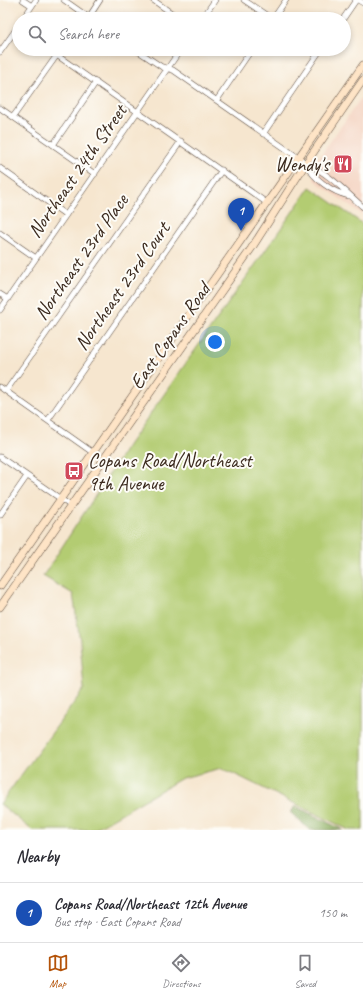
<!DOCTYPE html>
<meta charset="utf-8">
<style>
body{margin:0;font-family:Caveat,sans-serif;background:#f2f2f3;color:#2b2b33}
.you{position:absolute;left:215px;top:342px;width:14px;height:14px;margin:-10px;border:3px solid #fff;border-radius:50%;background:#1a73e8;box-shadow:0 0 0 6px #1a73e833}
.badge{display:grid;place-items:center;width:26px;height:26px;border-radius:50%;background:#b45309;color:#fff;font-size:13px;font-weight:700}
.pin{position:absolute;translate:-50% -33px;filter:drop-shadow(0 1px 2px #0008)}
.pin::after{content:'';position:absolute;top:21px;width:14px;height:12px;background:inherit;clip-path:polygon(0 0,100% 0,50% 100%)}
.list{margin:0;padding:0;list-style:none}
h2{display:flex;justify-content:space-between;align-items:center;height:52px;margin:0;padding:0 16px;font-size:17px}
h2 small{font-size:13px;font-weight:400;color:#7c7c81}
.list li{display:grid;grid-template-columns:26px 1fr auto;gap:12px;align-items:center;box-sizing:border-box;height:60px;padding:0 16px;border-top:1px solid #e1e1e2}
.list b{display:block;font-size:15px;white-space:nowrap}
.list p{margin:0;font-size:13px;white-space:nowrap;color:#7c7c81}
.list em{font-size:13px;font-style:normal;color:#7c7c81}
.icon{flex:none;width:22px;height:22px;fill:none;stroke:currentColor;stroke-width:2;stroke-linecap:round;stroke-linejoin:round}
.map{position:relative;flex:none;width:363px;height:830px;overflow:hidden}
.search{position:absolute;background:#fff;box-shadow:0 2px 6px #0003;left:12px;right:12px;top:12px;height:44px;display:flex;align-items:center;gap:10px;box-sizing:border-box;padding:0 14px;border-radius:22px;color:#7c7c81;font-size:15px}
.sheet{height:112px;background:#fff}
nav{display:flex;justify-content:space-around;align-items:center;box-sizing:border-box;height:56px;border-top:1px solid #e1e1e2;background:#fff;font-size:11px;color:#7c7c81}
nav a{display:grid;justify-items:center;gap:2px}
nav .on{color:#b45309}
.map>svg:first-child{display:block}
.built{fill:#f4d3c1}
.green{fill:#b3cc72;stroke:#777b48}
.forest{fill:#8eb064;stroke:#646d41}
.lines{fill:none;stroke-linecap:round;stroke-linejoin:round}
.minor-casing{stroke:#574639;stroke-width:6}
.secondary-casing{stroke:#574639;stroke-width:8}
.minor{stroke:#fff;stroke-width:5}
.secondary{stroke:#fee4c6;stroke-width:7}
.labels{text-anchor:middle;dominant-baseline:central;stroke-width:4;stroke-linejoin:round;paint-order:stroke}
.poi-label{font-size:20px;fill:#3b2a1e;stroke:#fdfcf7;text-anchor:end}
.street-label{font-size:20px;fill:#3b2a1e;stroke:#fdfcf7}
</style>
<div class="map">
<svg width="363" height="830" viewBox="0 0 363 830">
<rect width="100%" height="100%" fill="#fdfcf7"/>
<filter id="ink" filterUnits="userSpaceOnUse"><feTurbulence type="fractalNoise" baseFrequency=".025" numOctaves="2"/><feDisplacementMap in="SourceGraphic" scale="8" xChannelSelector="R" yChannelSelector="G"/><feConvolveMatrix kernelMatrix="1 2 1 2 8 2 1 2 1" color-interpolation-filters="sRGB"/></filter>
<filter id="wash" filterUnits="userSpaceOnUse"><feTurbulence type="fractalNoise" baseFrequency=".012" numOctaves="4" result="noise"/><feDisplacementMap in="SourceGraphic" scale="16" xChannelSelector="R" yChannelSelector="G"/><feGaussianBlur stdDeviation="0.9" result="paint"/><feColorMatrix in="noise" values="0 0 0 0 0 0 0 0 0 0 0 0 0 0 0 0 0 1.4 0 .05"/><feComposite in="paint" operator="in"/></filter>
<g filter="url(#wash)">
<rect width="100%" height="100%" fill="#f6e6cf"/>
<!-- built -->
<path class="built" d="M 363,95 L 363,215 L 314,180 L 316,162 Z"/>
<!-- green -->
<path class="green" d="M 310,187 L 363,224 L 363,830 L 349,830 L 222,768 L 182,778 L 93,830 L 32,830 L 0,804 L 84,689 L 80,641 L 73,594 L 43,576 L 129,444 Z"/>
<!-- forest -->
<path class="forest" d="M 295,806 L 343,830 L 310,830 L 291,813 Z"/>
</g>
<g filter="url(#ink)">
<g class="lines">
<!-- minor casing -->
<g class="minor-casing">
<path id="minor" d="M 23,0 L 32,6
M 64,0 L 91,19
M 153,0 L 180,19
M 244,0 L 272,19
M 358,0 L 363,3
M 89,17 L 100,0
M 23,19 L 36,0
M 202,19 L 215,0
M 273,19 L 286,0
M 343,19 L 356,0
M 48,49 L 267,203
M 135,49 L 162,67 L 173,70 L 306,163 C 328,173 345,191 363,207
M 0,52 L 19,25
M 217,100 L 252,49
M 0,108 L 95,174
M 13,117 L 57,55
M 263,134 L 321,49
M 53,145 L 96,82
M 306,163 C 313,179 332,192 349,196
M 0,168 L 66,215
M 0,233 L 36,258
M 0,294 L 8,299
M 0,310 L 181,49
M 0,387 L 92,452
M 6,391 L 181,141
M 48,420 L 222,170
M 0,457 L 71,506
M 0,515 L 27,476"/>
</g>
<!-- secondary casing -->
<g class="secondary-casing">
<path id="secondary" d="M 0,586 L 363,65
M 0,607 L 251,249 L 306,163 L 363,80"/>
</g>
<!-- minor -->
<use href="#minor" class="minor"/>
<!-- secondary -->
<use href="#secondary" class="secondary"/>
</g>
</g>
<!-- icons -->
<defs>
<g id="restaurant-square" transform="scale(1)"><rect x="-9" y="-9" width="18" height="18" rx="4" fill="#d1495b" stroke="#fdfcf7"/><path d="M-5-6h1v4h1v-4h1v4h1v-4h1v5L-1.5 .5V6h-2V.5L-5-1ZM5-6V6H3V1.5H1.5Q1.5-4 5-6Z" fill="#fff"/></g>
<g id="bus-square" transform="scale(1)"><rect x="-9" y="-9" width="18" height="18" rx="4" fill="#d1495b" stroke="#fdfcf7"/><path d="M-5-6H5V4H4V6H2V4H-2V6H-4V4H-5ZM-3.5-4V0h7V-4ZM-3.5 1.2v1.5H-2V1.2ZM2 1.2v1.5H3.5V1.2Z" fill="#fff"/></g>
</defs>
<g fill-rule="evenodd">
<use href="#restaurant-square" x="343" y="164"/>
<use href="#bus-square" x="74" y="471"/>
</g>
<g class="labels">
<!-- poi labels -->
<g class="poi-label">
<text x="329" y="164">Wendy's</text>
<text x="88" y="460" text-anchor="start">Copans Road/Northeast<tspan x="88" dy="23">9th Avenue</tspan></text>
</g>
<!-- street labels -->
<g class="street-label">
<text transform="translate(77 171) rotate(-55)">Northeast 24th Street</text>
<text transform="translate(81 257) rotate(-55)">Northeast 23rd Place</text>
<text transform="translate(122 286) rotate(-55)">Northeast 23rd Court</text>
<text transform="translate(170 336) rotate(-55)">East Copans Road</text>
</g>
</g>
</svg>
<div class="you"></div>
<div class="pin badge" style="left:241px;top:231px;background:#1a4fb4">1</div>
<div class="search"><svg class="icon" aria-label="search" viewBox="0 0 24 24"><circle cx="10" cy="10" r="6"/><path d="M15 15l6 6"/></svg>Search here</div>
</div>
<section class="sheet">
<h2>Nearby<small></small></h2>
<ul class="list">
<li><span class="badge" style="background:#1a4fb4">1</span><div><b>Copans Road/Northeast 12th Avenue</b><p>Bus stop · East Copans Road</p></div><em>150 m</em></li>
</ul>
</section>
<nav>
<a class="on"><svg class="icon" aria-label="map" viewBox="0 0 24 24"><path d="M3 6l6-2 6 2 6-2v14l-6 2-6-2-6 2zM9 4v14M15 6v14"/></svg>Map</a>
<a><svg class="icon" aria-label="directions" viewBox="0 0 24 24"><path d="M12 3l9 9-9 9-9-9zM9 14v-3h6M13 9l2 2-2 2"/></svg>Directions</a>
<a><svg class="icon" aria-label="saved" viewBox="0 0 24 24"><path d="M7 4h10v16l-5-4-5 4z"/></svg>Saved</a>
</nav>
